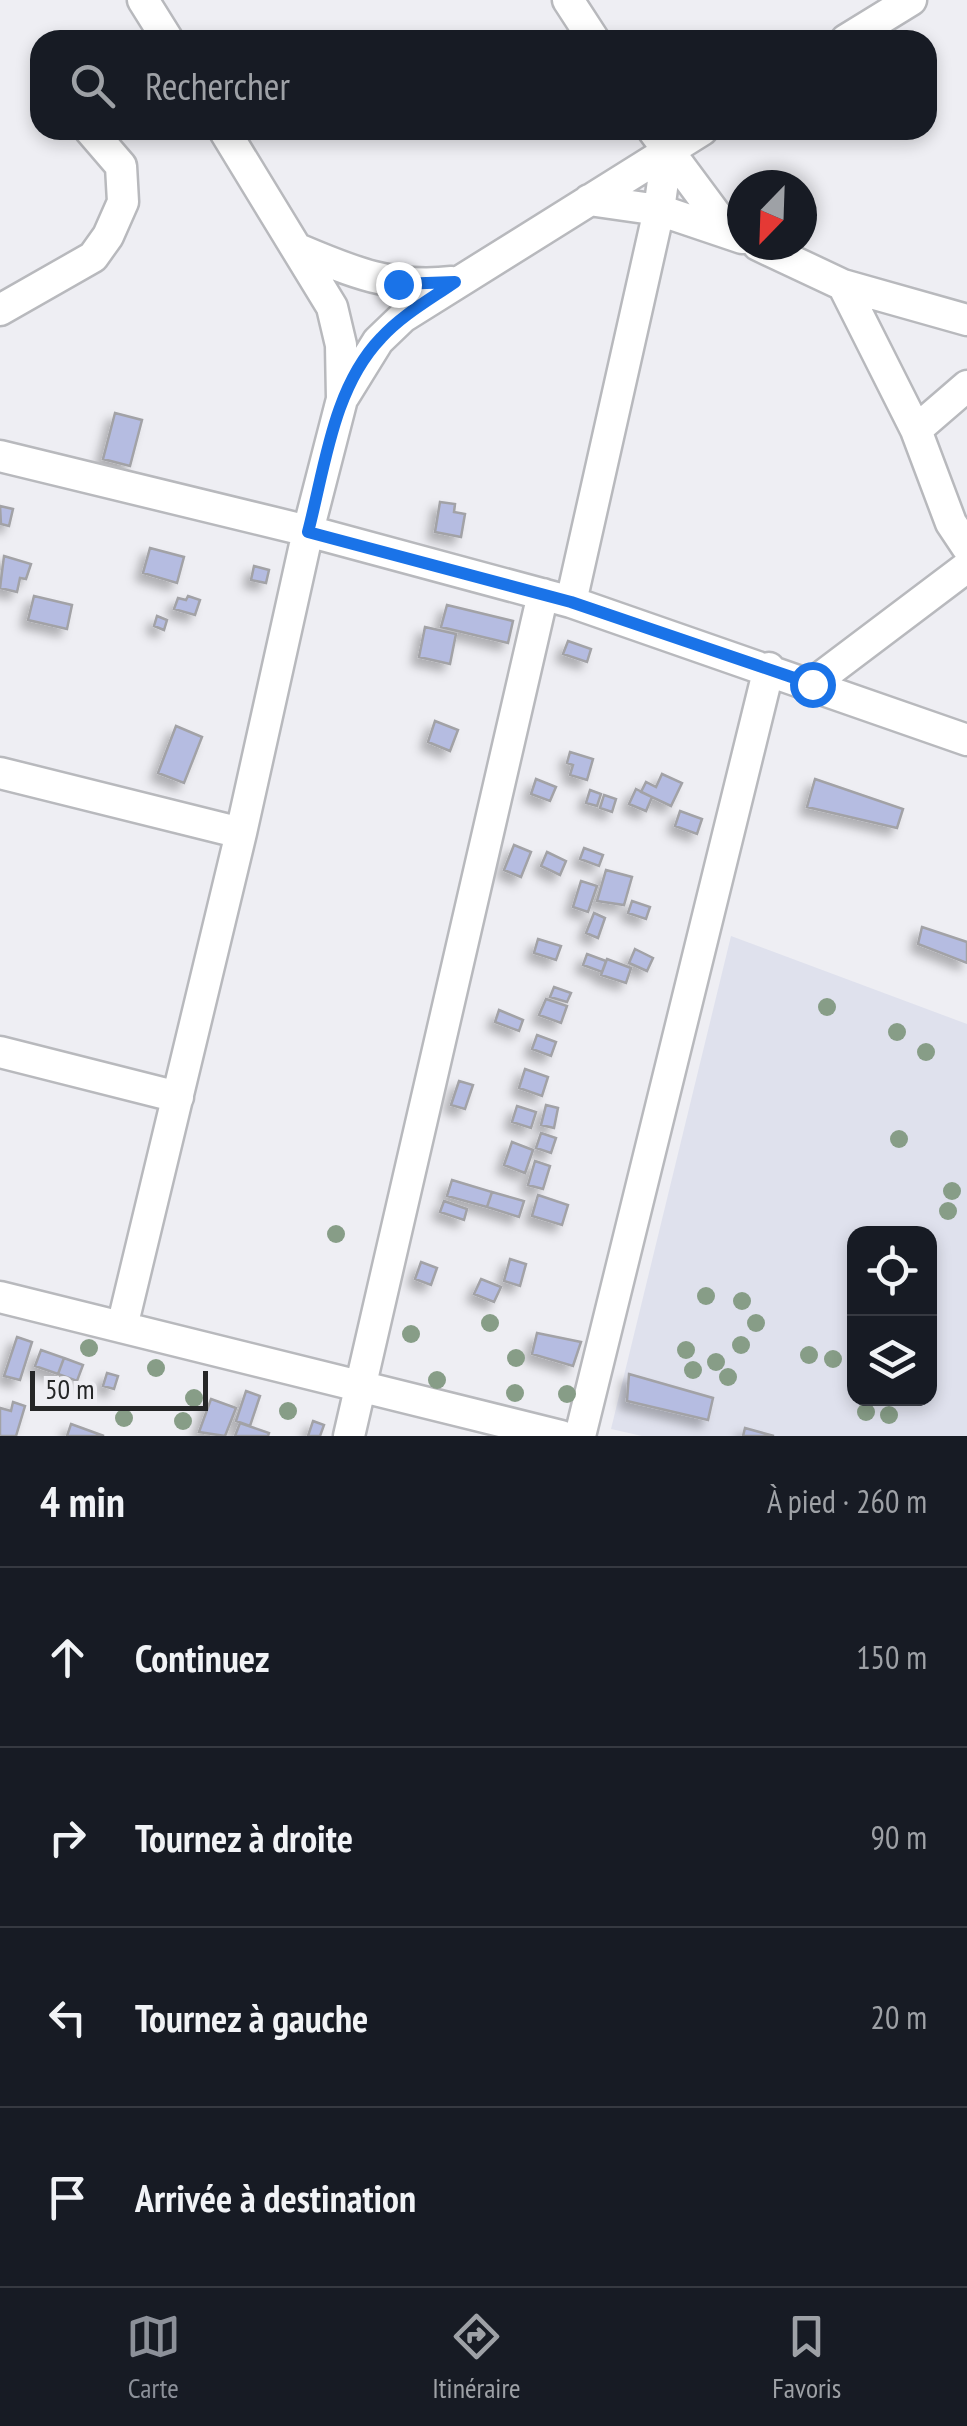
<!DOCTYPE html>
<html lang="fr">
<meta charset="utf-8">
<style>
body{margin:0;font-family:"PT Sans Narrow",sans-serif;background:#20242c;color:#f1f3f6}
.controls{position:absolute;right:30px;bottom:30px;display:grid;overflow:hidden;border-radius:20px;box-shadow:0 5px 15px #0003}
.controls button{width:90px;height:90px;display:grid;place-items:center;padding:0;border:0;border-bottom:2px solid #363941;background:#171b24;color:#f1f3f6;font:50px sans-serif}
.compass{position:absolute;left:727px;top:170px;width:90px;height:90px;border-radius:50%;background:#171b24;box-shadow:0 5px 15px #0003;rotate:203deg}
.scale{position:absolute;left:30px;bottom:25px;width:178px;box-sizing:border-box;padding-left:10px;border:5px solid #252627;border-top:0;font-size:28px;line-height:35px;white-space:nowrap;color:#252627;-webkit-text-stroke:8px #eeeef3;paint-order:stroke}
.stop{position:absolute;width:30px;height:30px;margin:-22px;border:8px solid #1a73e8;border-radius:50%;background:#fff}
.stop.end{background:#1a73e8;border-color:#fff;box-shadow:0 2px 10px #0008}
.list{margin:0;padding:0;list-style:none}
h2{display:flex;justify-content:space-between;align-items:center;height:130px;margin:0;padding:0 40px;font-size:42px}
h2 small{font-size:32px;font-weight:400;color:#9ea1a6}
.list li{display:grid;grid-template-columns:65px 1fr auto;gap:30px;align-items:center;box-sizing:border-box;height:180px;padding:0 40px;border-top:2px solid #363941}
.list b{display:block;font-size:38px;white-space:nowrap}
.list em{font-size:32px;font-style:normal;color:#9ea1a6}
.icon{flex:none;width:55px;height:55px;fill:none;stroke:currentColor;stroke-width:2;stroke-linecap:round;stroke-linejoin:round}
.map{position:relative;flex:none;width:967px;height:1436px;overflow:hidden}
.search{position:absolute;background:#171b24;box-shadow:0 5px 15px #0003;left:30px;right:30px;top:30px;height:110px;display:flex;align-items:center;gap:25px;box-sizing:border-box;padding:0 35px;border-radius:30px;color:#9ea1a6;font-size:38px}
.sheet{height:850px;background:#171b24}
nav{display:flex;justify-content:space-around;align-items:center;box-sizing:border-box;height:140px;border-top:2px solid #363941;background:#171b24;font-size:28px;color:#9ea1a6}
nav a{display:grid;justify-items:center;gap:5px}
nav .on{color:#8c9099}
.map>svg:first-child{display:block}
.built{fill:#dfe1ed;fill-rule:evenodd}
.building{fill:#b5bce1;stroke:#a2a2a6;stroke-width:2.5;filter:url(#shadow)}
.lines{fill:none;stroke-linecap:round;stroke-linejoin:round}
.minor-casing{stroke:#b8b9bd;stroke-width:35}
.minor{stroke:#fff;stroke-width:30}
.tree{fill:#879d87}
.route{stroke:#1a73e8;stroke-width:12}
</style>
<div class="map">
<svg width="967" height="1436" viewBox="0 0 967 1436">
<defs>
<filter id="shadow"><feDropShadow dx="-7" dy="7" stdDeviation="5" flood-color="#0004"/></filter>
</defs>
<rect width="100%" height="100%" fill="#eeeef3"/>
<!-- built -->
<path class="built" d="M 731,936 L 967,1024 L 967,1436 L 642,1436 L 611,1429 ZM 854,1234 L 930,1234 L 930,1398 L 854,1398 Z"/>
<!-- building -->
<path class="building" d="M 115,413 L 142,420 L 130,466 L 103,459 Z
M 440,502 L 455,504 L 454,512 L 465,514 L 461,537 L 435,532 Z
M 0,506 L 13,509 L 9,526 L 1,524 Z
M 150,548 L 184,557 L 177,583 L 143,573 Z
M 4,556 L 31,564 L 26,579 L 20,578 L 17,592 L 0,588 Z
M 254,566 L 269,570 L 266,583 L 251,580 Z
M 34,596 L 72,605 L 67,629 L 28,620 Z
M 188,596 L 200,600 L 195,615 L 174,609 L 178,598 L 186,600 Z
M 447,605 L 513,621 L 508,643 L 441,627 Z
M 157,616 L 167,620 L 164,630 L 154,626 Z
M 425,627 L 456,634 L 450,664 L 419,657 Z
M 568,641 L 591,649 L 587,662 L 563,654 Z
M 435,721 L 458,730 L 450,751 L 428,742 Z
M 176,726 L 202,737 L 184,783 L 158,773 Z
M 570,752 L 593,759 L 587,780 L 570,775 L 573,765 L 567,763 Z
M 662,774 L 682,783 L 671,806 L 641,792 L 646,782 L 656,787 Z
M 536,779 L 556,787 L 550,801 L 531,794 Z
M 815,779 L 903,809 L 897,828 L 807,807 Z
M 636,789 L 652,797 L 646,811 L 629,804 Z
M 590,790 L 601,794 L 597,806 L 586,803 Z
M 604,795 L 616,799 L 612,812 L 600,808 Z
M 680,811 L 702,819 L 697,834 L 675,826 Z
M 514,845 L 531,852 L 521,877 L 504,870 Z
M 584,848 L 603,855 L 599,866 L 580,859 Z
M 547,852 L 566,861 L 560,875 L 541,866 Z
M 606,870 L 632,877 L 624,905 L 597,901 Z
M 581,881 L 597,886 L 588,912 L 573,907 Z
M 632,901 L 650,907 L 646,919 L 628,913 Z
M 594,913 L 605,918 L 598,938 L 586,933 Z
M 922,927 L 967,942 L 967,963 L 918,944 Z
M 538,939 L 561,946 L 556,960 L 534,953 Z
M 635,949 L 653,958 L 647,971 L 629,963 Z
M 587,954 L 606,961 L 602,972 L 583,965 Z
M 607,959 L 631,968 L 626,983 L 601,975 Z
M 554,987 L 571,993 L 567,1002 L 550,997 Z
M 546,999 L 567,1006 L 561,1023 L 539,1015 Z
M 499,1010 L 523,1020 L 519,1031 L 495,1022 Z
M 537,1035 L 556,1042 L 551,1056 L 532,1049 Z
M 525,1069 L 548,1077 L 542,1096 L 519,1088 Z
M 459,1081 L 473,1085 L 465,1109 L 451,1105 Z
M 546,1105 L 558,1108 L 554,1128 L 541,1125 Z
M 517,1106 L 536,1112 L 531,1128 L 512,1122 Z
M 541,1133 L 556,1138 L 551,1153 L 536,1148 Z
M 512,1142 L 533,1150 L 525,1173 L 504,1165 Z
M 535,1161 L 550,1166 L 543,1189 L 528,1185 Z
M 452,1180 L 492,1192 L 487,1207 L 447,1196 Z
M 492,1192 L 524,1201 L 519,1217 L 487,1207 Z
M 538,1195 L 568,1205 L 562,1225 L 532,1216 Z
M 444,1201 L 467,1209 L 464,1220 L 440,1212 Z
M 510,1259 L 526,1264 L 520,1286 L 504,1281 Z
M 421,1262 L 437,1268 L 431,1285 L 415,1279 Z
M 481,1279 L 501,1287 L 494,1302 L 474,1294 Z
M 537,1333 L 581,1342 L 573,1366 L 532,1354 Z
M 17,1337 L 32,1342 L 20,1380 L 4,1376 Z
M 41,1350 L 64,1358 L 58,1374 L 35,1366 Z
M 64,1358 L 83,1365 L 77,1381 L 58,1374 Z
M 107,1373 L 118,1376 L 114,1389 L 103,1386 Z
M 629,1374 L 713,1398 L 708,1420 L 627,1401 Z
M 246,1391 L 260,1396 L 250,1426 L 236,1421 Z
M 211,1399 L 236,1408 L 225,1436 L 199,1432 Z
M 13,1402 L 25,1406 L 16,1436 L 0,1436 L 0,1408 L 11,1411 Z
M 313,1421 L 324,1425 L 320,1436 L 308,1436 Z
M 240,1423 L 269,1433 L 268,1436 L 235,1436 Z
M 71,1424 L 104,1436 L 67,1436 Z
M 745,1428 L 774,1436 L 743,1436 Z"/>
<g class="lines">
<!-- minor casing -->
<g class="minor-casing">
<path id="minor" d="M 143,0 L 168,40
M 568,0 L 594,40
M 846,40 L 911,0
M 653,130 L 728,231
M 589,200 L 659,210 L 742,238
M 758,245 L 843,285 L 967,320
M 298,249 C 352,272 392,289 452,282
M 843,285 L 916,430 L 951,523 L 967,547
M 0,310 L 93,257 L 108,236 L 123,202 L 121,166 L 90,130
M 344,396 L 378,341 L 403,317 L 702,130
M 916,430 L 967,386
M 0,456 L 308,531 L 571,602 L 967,740
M 571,602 L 659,210 L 667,152
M 812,684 L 967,567
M 0,773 L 241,833
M 0,1052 L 178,1097
M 0,1297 L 561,1436
M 122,1327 L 241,833 L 308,531 L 342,399 L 341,345 L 332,307 L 224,130
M 349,1436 L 543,594
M 580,1436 L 769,668"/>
</g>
<!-- minor -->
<use href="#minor" class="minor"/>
</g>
<!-- trees -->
<g class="tree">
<circle cx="827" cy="1007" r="9"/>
<circle cx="897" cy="1032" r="9"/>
<circle cx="926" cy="1052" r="9"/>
<circle cx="899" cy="1139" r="9"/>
<circle cx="952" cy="1191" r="9"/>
<circle cx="948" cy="1211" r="9"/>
<circle cx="336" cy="1234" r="9"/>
<circle cx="706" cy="1296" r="9"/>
<circle cx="742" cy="1301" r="9"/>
<circle cx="490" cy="1323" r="9"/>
<circle cx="756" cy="1323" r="9"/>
<circle cx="411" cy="1334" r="9"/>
<circle cx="741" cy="1345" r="9"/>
<circle cx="89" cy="1348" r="9"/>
<circle cx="686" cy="1350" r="9"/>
<circle cx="809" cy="1355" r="9"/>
<circle cx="516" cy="1358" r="9"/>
<circle cx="833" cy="1359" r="9"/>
<circle cx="716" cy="1362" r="9"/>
<circle cx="156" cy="1368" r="9"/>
<circle cx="693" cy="1370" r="9"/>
<circle cx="728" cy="1377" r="9"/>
<circle cx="437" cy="1380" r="9"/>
<circle cx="515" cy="1393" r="9"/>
<circle cx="567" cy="1394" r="9"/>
<circle cx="194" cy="1398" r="9"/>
<circle cx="288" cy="1411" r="9"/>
<circle cx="866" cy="1412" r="9"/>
<circle cx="889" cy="1415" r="9"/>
<circle cx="124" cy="1418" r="9"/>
<circle cx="183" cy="1421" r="9"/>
</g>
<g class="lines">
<!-- route -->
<path class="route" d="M 398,284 L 455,282 C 429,300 402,315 381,338 C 333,388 325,467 308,532 L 571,602 L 812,684"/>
</g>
</svg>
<div class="controls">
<button><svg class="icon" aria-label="locate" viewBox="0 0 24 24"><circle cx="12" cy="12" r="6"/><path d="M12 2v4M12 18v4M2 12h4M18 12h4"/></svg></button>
<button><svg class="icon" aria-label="layers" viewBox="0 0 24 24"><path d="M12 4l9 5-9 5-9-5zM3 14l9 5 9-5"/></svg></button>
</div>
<svg class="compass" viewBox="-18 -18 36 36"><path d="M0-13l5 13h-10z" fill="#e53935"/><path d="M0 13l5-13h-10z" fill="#9ea1a6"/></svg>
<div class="scale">50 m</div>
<div class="stop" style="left:812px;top:684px"></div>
<div class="stop end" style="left:398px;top:284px"></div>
<div class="search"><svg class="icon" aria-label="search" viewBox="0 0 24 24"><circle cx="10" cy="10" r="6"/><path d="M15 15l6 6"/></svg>Rechercher</div>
</div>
<section class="sheet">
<h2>4 min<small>À pied · 260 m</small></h2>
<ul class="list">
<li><svg class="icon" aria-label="ahead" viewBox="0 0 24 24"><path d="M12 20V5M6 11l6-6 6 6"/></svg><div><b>Continuez</b></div><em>150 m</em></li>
<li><svg class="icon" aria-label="right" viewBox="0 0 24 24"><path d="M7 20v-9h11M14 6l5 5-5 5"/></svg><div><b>Tournez à droite</b></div><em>90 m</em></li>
<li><svg class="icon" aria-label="left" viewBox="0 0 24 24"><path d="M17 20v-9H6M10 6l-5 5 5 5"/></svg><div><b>Tournez à gauche</b></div><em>20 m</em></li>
<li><svg class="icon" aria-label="arrive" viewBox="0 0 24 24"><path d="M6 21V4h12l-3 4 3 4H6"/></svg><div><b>Arrivée à destination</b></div></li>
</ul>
</section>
<nav>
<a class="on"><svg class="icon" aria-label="map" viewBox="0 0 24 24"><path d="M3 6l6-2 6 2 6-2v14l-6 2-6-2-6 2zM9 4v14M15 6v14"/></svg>Carte</a>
<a><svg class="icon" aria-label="directions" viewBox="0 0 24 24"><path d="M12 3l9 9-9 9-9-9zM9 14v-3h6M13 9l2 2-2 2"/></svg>Itinéraire</a>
<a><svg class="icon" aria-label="saved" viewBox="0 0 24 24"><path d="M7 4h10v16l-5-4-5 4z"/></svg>Favoris</a>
</nav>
